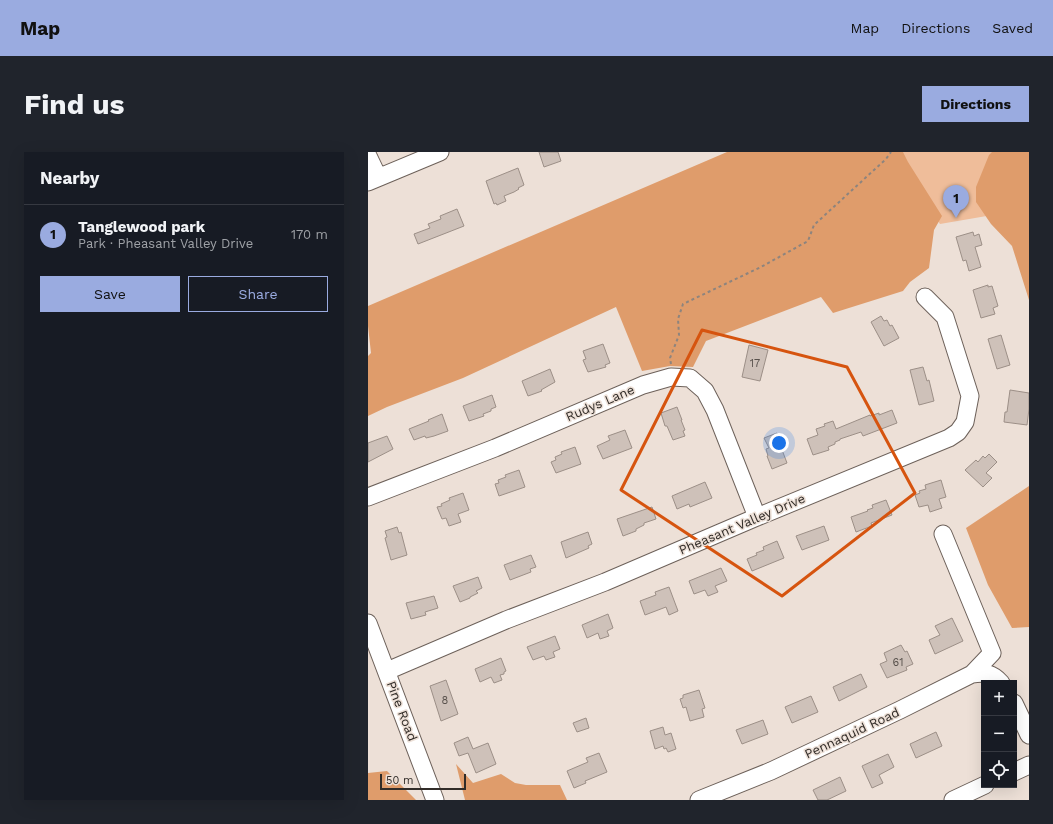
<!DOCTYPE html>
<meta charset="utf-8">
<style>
body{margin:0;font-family:"Work Sans",sans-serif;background:#20242c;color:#f1f3f6}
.controls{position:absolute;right:12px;bottom:12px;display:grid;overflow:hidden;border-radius:0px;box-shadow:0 4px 16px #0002}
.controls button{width:36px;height:36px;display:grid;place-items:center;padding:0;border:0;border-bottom:1px solid #363941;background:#171b24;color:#f1f3f6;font:20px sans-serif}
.scale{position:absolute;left:12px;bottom:10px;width:86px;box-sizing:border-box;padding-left:4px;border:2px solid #312c28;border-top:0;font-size:11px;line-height:14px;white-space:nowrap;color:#312c28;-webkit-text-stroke:3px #ede0d7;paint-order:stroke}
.you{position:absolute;left:411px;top:291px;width:14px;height:14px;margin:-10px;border:3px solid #fff;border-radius:50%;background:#1a73e8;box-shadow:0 0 0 6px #1a73e833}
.badge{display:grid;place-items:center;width:26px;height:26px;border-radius:50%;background:#9aabe0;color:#111;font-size:13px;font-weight:700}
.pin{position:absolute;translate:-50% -33px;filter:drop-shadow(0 1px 2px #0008)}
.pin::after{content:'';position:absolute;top:21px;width:14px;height:12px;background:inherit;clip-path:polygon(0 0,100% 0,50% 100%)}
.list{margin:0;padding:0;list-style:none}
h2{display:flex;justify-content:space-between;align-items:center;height:52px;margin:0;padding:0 16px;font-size:17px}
h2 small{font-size:13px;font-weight:400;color:#9ea1a6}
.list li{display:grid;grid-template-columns:26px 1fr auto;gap:12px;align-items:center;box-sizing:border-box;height:60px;padding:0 16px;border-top:1px solid #363941}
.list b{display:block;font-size:15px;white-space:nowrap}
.list p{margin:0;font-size:13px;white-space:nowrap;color:#9ea1a6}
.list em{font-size:13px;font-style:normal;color:#9ea1a6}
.actions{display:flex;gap:8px;padding:12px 16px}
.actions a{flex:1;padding:9px 0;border:1px solid #9aabe0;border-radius:0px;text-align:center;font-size:14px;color:#9aabe0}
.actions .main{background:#9aabe0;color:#111}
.icon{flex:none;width:22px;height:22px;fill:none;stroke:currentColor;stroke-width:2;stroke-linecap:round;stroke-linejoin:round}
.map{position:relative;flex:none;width:661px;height:648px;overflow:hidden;border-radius:0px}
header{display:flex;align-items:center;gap:24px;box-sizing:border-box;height:56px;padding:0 20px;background:#9aabe0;color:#111}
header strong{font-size:19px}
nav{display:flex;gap:22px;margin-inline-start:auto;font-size:14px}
.intro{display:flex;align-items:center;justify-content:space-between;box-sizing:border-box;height:96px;padding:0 24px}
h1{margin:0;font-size:28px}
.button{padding:10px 18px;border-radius:0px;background:#9aabe0;color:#111;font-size:14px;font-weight:700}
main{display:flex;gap:24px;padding:0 24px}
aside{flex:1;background:#171b24;border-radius:0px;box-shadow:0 4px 16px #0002}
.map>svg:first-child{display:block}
.green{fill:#efbd9a}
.forest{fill:#df9c6b}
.building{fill:#cec1b9;stroke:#9c8f87}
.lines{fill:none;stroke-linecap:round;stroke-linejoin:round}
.minor-casing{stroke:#6d615a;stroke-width:19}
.path{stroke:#8d847e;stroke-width:2;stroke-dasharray:3 3;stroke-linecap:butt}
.minor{stroke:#fff;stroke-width:17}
.marked{fill:none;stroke:#d6540f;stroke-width:3;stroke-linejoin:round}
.labels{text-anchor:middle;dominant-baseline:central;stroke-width:3;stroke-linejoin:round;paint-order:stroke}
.number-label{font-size:11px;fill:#58514c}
.street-label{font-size:13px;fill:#312c28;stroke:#ede0d7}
</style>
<header>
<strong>Map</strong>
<nav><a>Map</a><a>Directions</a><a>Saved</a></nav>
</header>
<div class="intro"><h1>Find us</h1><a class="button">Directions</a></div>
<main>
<aside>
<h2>Nearby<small></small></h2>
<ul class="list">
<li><span class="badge">1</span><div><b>Tanglewood park</b><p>Park · Pheasant Valley Drive</p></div><em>170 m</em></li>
</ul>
<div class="actions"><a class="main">Save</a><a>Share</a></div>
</aside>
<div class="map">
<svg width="661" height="648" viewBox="0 0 661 648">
<rect width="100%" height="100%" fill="#ede0d7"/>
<!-- green -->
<path class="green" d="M 524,0 L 661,0 L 642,60 L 572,72 Z"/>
<!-- forest -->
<path class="forest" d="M 359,0 L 535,0 L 540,10 L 574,64 L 566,78 L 561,116 L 542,130 L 535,139 L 465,161 L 453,145 L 338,189 L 325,215 L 302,214 L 274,219 L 248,155 L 95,226 L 19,255 L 0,264 L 0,204 L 3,201 L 0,174 L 0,154 Z
M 624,0 L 661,0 L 661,148 L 644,94 L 623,72 L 608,50 L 608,35 L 621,3 Z
M 661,334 L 661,475 L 644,476 L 620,433 L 598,376 Z
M 88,612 L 105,631 L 133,622 L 147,631 L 158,633 L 192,633 L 199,648 L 97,648 Z
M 19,619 L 48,648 L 0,648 L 0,621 Z"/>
<!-- building -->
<path class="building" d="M 171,0 L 190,0 L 193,9 L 176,15 Z
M 150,16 L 156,33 L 150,36 L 151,37 L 146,40 L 136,44 L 138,49 L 129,53 L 128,51 L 126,52 L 118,29 Z
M 89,57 L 96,74 L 50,92 L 46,82 L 62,76 L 60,72 L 73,67 L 72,64 Z
M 605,80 L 606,84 L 611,82 L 614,93 L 607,95 L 613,115 L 601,119 L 598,108 L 595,109 L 588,85 Z
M 620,133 L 620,135 L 624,134 L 630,154 L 625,156 L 627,162 L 613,166 L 605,138 Z
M 513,164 L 516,169 L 519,168 L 522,174 L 524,173 L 531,186 L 516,194 L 503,170 Z
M 633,183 L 642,213 L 629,217 L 620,187 Z
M 235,192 L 242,211 L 237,213 L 238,215 L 220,220 L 215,208 L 218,207 L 215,199 Z
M 381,193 L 400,198 L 392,229 L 374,225 Z
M 555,215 L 559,229 L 561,228 L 566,249 L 551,253 L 542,218 Z
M 182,217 L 187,230 L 173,238 L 174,239 L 160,244 L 154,229 Z
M 642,238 L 661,241 L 661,257 L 659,273 L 636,270 L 637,260 L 639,260 Z
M 124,243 L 128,255 L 123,257 L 123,259 L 115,262 L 116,264 L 101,269 L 95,254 Z
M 309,255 L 314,268 L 313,268 L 317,278 L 315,279 L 317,284 L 305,288 L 299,274 L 297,274 L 293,261 Z
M 524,258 L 529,271 L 495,284 L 493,280 L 472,287 L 472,288 L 467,290 L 467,292 L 460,295 L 461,298 L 445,303 L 439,287 L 450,283 L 448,277 L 457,274 L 456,272 L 465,269 L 468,277 L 502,263 L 502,264 L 511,261 L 511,263 Z
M 74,262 L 80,279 L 66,284 L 58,286 L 57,284 L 46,288 L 41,277 L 61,269 L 60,268 Z
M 257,278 L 264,296 L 235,307 L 229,294 L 242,288 L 240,284 Z
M 409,281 L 412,289 L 411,290 L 419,311 L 404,317 L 399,304 L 400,304 L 398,297 L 401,296 L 396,286 Z
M 19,284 L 25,297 L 0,310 L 0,291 Z
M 207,295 L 213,312 L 188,321 L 183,310 L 188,308 L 187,305 L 194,302 L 193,300 Z
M 621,302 L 629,310 L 618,321 L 624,326 L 615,335 L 597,318 L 608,308 L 610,310 L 615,304 L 617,306 Z
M 151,318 L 157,335 L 131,344 L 127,332 L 131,331 L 130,328 L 138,325 L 137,323 Z
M 573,328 L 578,345 L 571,347 L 574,356 L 562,360 L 560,353 L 551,355 L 547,343 L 552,341 L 551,339 L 558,337 L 557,333 Z
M 337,330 L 344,346 L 322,355 L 321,352 L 309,357 L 304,344 Z
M 95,341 L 101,358 L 90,362 L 93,370 L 81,374 L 78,366 L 74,367 L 69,355 L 74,354 L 73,352 L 82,348 L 81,346 Z
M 518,348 L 524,363 L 503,371 L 504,374 L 488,380 L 483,365 L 500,359 L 499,358 L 505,356 L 504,353 Z
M 284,355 L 288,367 L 276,371 L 276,373 L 268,377 L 268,379 L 255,384 L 249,367 Z
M 456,374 L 461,388 L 434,398 L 428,384 Z
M 29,375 L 31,381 L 33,380 L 39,403 L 23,408 L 17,386 L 19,385 L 17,379 Z
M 220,380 L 224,392 L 220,394 L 221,396 L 198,406 L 193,390 Z
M 409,389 L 416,406 L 384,419 L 379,407 L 389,403 L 388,401 L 396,398 L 395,395 Z
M 163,403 L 168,415 L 162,417 L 163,420 L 142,428 L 136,413 Z
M 353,416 L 359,429 L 347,434 L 350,440 L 340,444 L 337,438 L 326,442 L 321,429 Z
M 110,425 L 114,436 L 108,439 L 110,441 L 102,445 L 102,446 L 92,450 L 85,434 Z
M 301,435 L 310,459 L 301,463 L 298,455 L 277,463 L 272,449 L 288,443 L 287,440 Z
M 66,444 L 70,456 L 57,460 L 58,463 L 43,467 L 38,451 Z
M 240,462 L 245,476 L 239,479 L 241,484 L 232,487 L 230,481 L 219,486 L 214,473 Z
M 584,466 L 595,489 L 567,502 L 561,488 L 572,483 L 567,474 Z
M 187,484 L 192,497 L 185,500 L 187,505 L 178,508 L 176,504 L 165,508 L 159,495 Z
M 533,493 L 537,500 L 539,499 L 545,512 L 538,515 L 539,518 L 519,526 L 512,512 L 519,509 L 516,501 Z
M 133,506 L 138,519 L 136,520 L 136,522 L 132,523 L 134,528 L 126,531 L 123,525 L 112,530 L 107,517 Z
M 493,522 L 499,535 L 471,549 L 465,535 Z
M 78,528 L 90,562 L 73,569 L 62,534 Z
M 331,538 L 337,556 L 334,557 L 336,565 L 322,569 L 318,555 L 315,556 L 312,547 L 315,546 L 315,543 Z
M 443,544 L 450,560 L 424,571 L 417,555 Z
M 218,566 L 221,576 L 209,580 L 205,571 Z
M 395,568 L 400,582 L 374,592 L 368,578 Z
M 295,575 L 297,583 L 303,581 L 308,597 L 300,600 L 298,596 L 296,597 L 295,594 L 287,597 L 282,579 Z
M 568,580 L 574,594 L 548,606 L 542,592 Z
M 100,585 L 105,597 L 120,591 L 128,612 L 108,621 L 100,601 L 91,604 L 86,591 Z
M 231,601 L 239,620 L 217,629 L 218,631 L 206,636 L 199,619 L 220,610 L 218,606 Z
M 520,602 L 526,615 L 511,623 L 515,631 L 504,636 L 494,614 Z
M 472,625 L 478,639 L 459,648 L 450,648 L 445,638 Z"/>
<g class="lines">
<!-- minor casing -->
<g class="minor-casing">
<path id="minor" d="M 0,4 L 10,25
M 0,30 L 72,0
M 0,345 L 127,296 L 275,233 L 303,225 L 322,226 L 337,239 L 347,258 L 389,365
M 575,382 L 624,501 L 604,522
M 0,471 L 67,648
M 19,519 L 138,468 L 237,430 L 389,365 L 581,286 L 590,280 L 597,270 L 602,244 L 577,165 L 557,145
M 646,551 L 661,583
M 646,620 L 661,613
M 331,648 L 403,619 L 532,558 L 604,522 C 617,520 624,521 633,531
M 585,648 L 617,633"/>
</g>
<!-- path -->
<path class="path" d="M 303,212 L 302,206 L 311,183 L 310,167 L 315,152 L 393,115 L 440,89 L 446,73 L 518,7 L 523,0"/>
<!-- minor -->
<use href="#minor" class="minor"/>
</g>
<!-- marked area -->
<path class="marked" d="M 334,178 L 479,215 L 547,341 L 414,444 L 253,338 Z"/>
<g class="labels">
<!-- number labels -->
<g class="number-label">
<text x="387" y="211">17</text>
<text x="530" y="510">61</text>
<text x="77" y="548">8</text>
</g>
<!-- street labels -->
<g class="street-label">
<text transform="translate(232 251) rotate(-23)">Rudys Lane</text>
<text transform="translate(374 372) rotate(-23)">Pheasant Valley Drive</text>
<text transform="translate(34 559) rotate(69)">Pine Road</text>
<text transform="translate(484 581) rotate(-25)">Pennaquid Road</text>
</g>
</g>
</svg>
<div class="controls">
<button>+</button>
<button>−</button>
<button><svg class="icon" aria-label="locate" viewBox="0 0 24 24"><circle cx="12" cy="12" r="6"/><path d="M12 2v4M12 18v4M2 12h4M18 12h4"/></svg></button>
</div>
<div class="scale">50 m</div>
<div class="you"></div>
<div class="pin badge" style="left:588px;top:66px">1</div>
</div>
</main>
